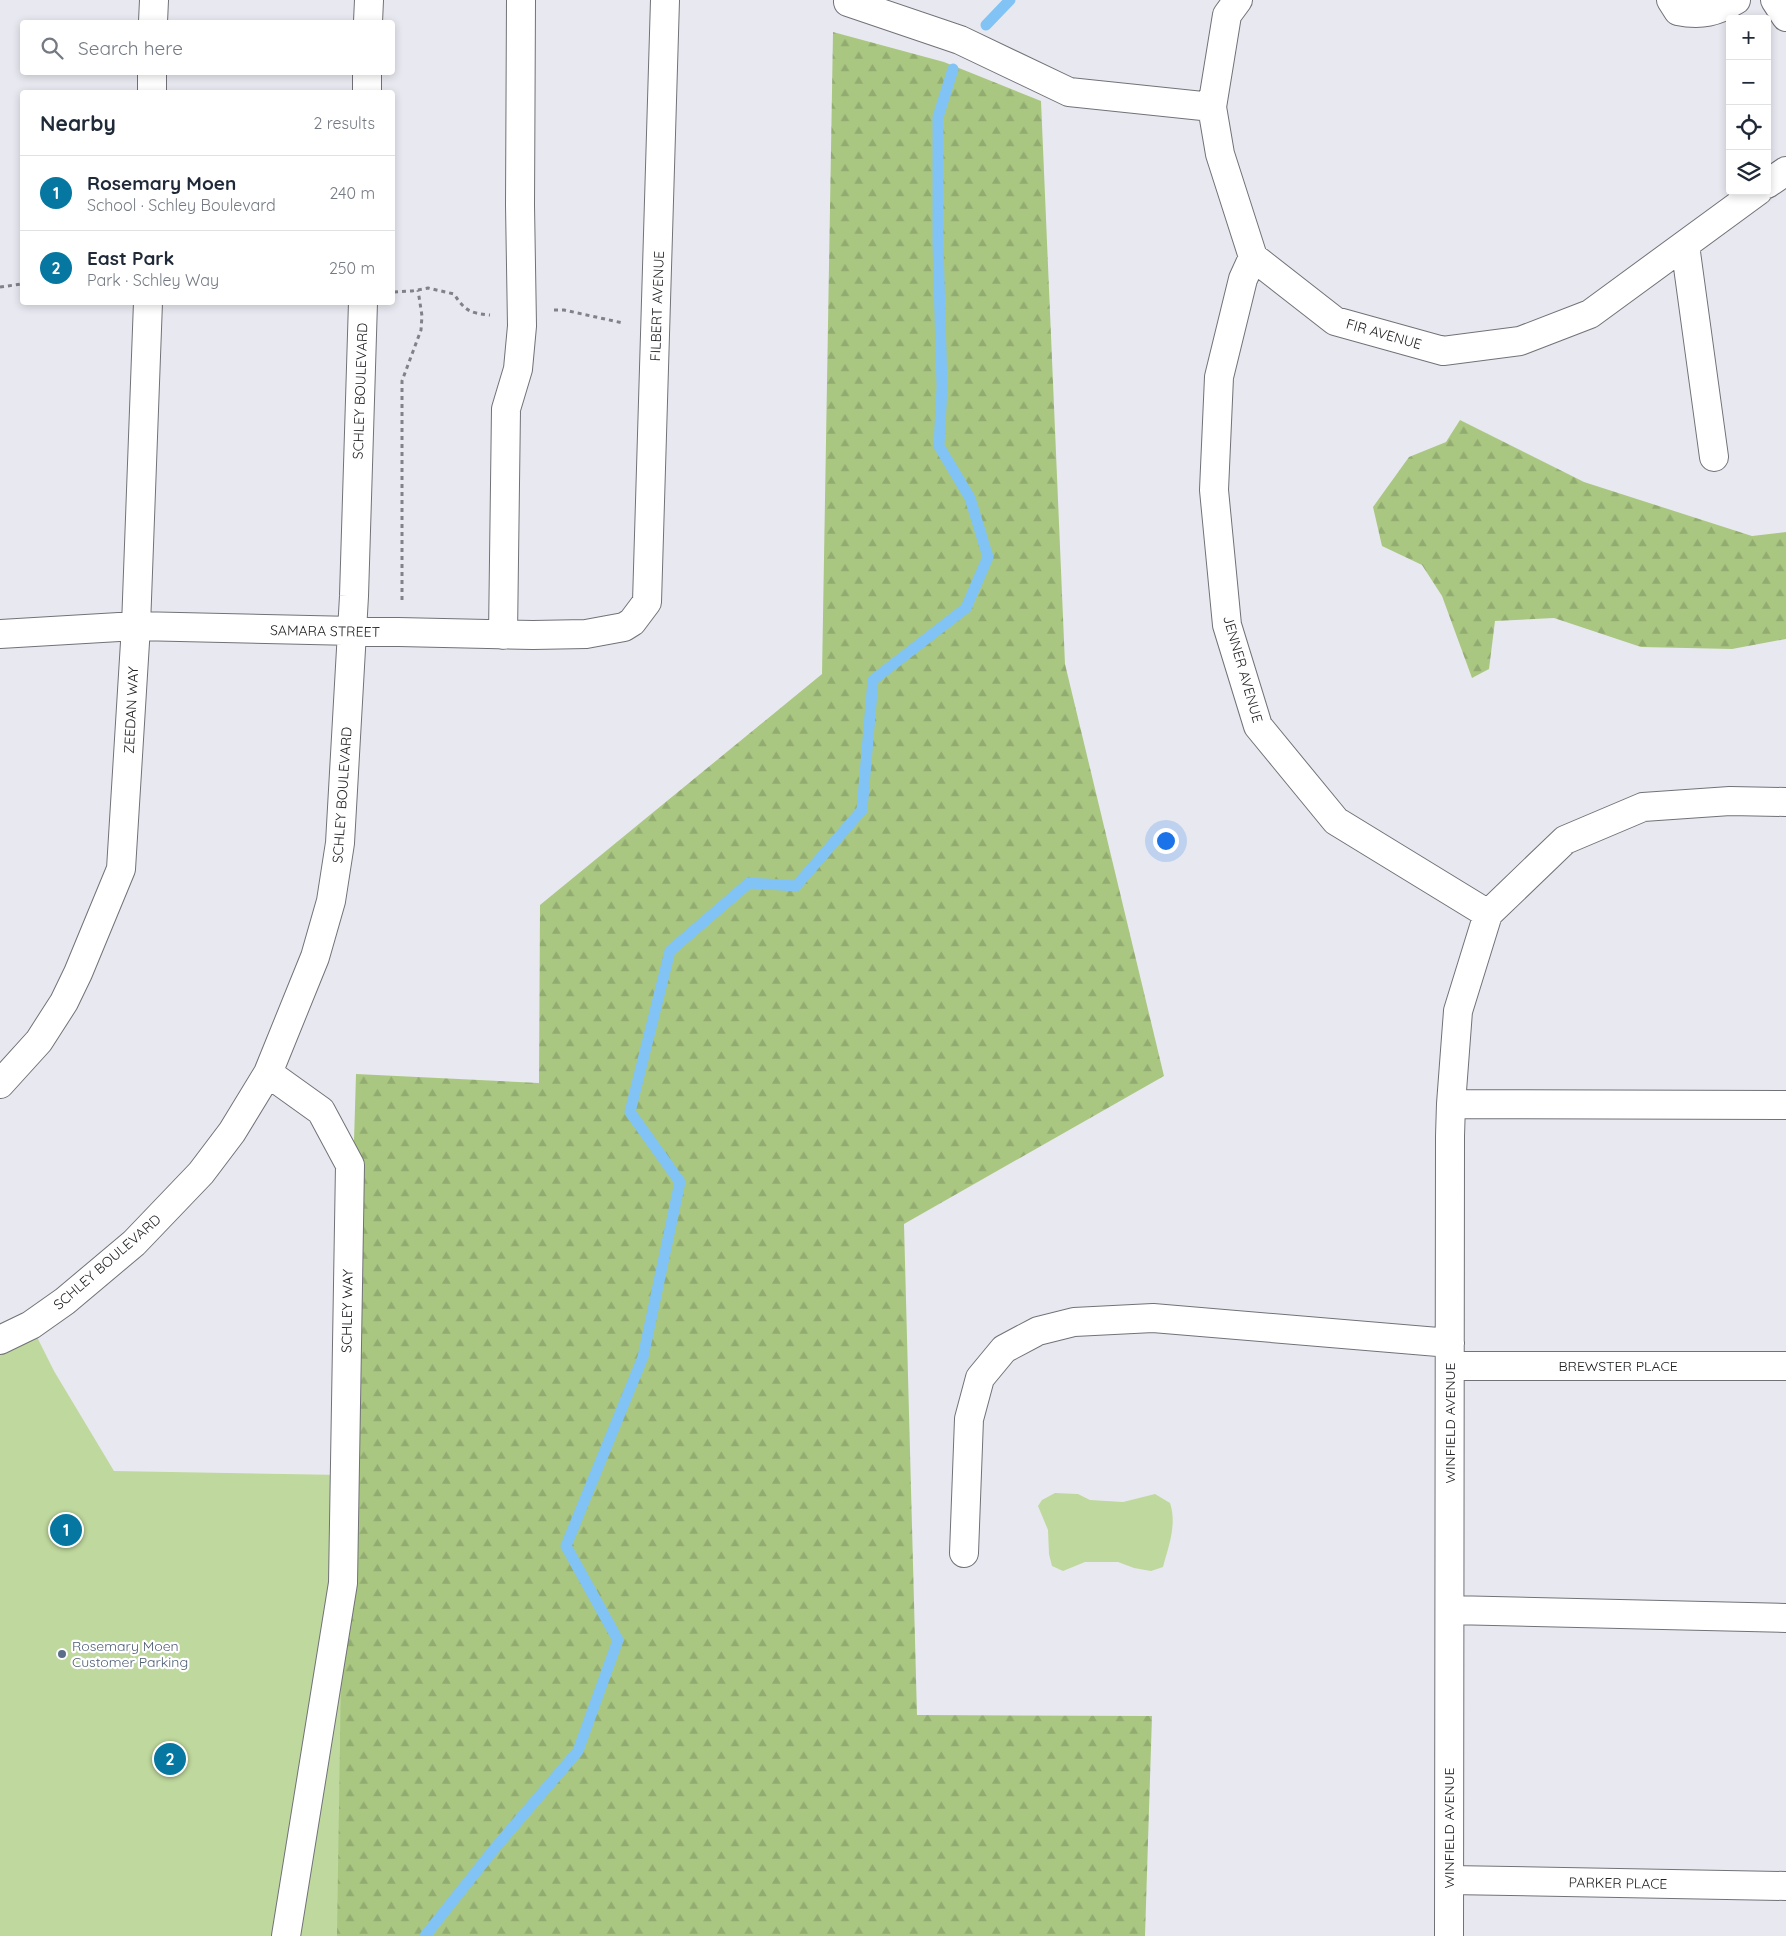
<!DOCTYPE html>
<meta charset="utf-8">
<style>
body{margin:0;font-family:Quicksand,sans-serif;background:#f2f2f3;color:#1f2937}
.controls{position:absolute;right:15px;top:15px;display:grid;overflow:hidden;border-radius:5px;box-shadow:0 2px 8px #0003}
.controls button{width:45px;height:45px;display:grid;place-items:center;padding:0;border:0;border-bottom:1px solid #e0e1e3;background:#fff;color:#1f2937;font:25px sans-serif}
.you{position:absolute;left:1165px;top:840px;width:18px;height:18px;margin:-12px;border:4px solid #fff;border-radius:50%;background:#1a73e8;box-shadow:0 0 0 8px #1a73e833}
.badge{display:grid;place-items:center;width:32px;height:32px;border-radius:50%;background:#0677a1;color:#fff;font-size:16px;font-weight:700}
.pin{position:absolute;translate:-50% -50%;border:2px solid #fff;box-shadow:0 1px 5px #0006}
.list{margin:0;padding:0;list-style:none}
h2{display:flex;justify-content:space-between;align-items:center;height:65px;margin:0;padding:0 20px;font-size:21px}
h2 small{font-size:16px;font-weight:400;color:#747a83}
.list li{display:grid;grid-template-columns:32px 1fr auto;gap:15px;align-items:center;box-sizing:border-box;height:75px;padding:0 20px;border-top:1px solid #e0e1e3}
.list b{display:block;font-size:19px;white-space:nowrap}
.list p{margin:0;font-size:16px;white-space:nowrap;color:#747a83}
.list em{font-size:16px;font-style:normal;color:#747a83}
.icon{flex:none;width:28px;height:28px;fill:none;stroke:currentColor;stroke-width:2;stroke-linecap:round;stroke-linejoin:round}
.map{position:relative;flex:none;width:1786px;height:1936px;overflow:hidden}
.search{position:absolute;background:#fff;box-shadow:0 2px 8px #0003;left:20px;top:20px;width:375px;height:55px;display:flex;align-items:center;gap:12px;box-sizing:border-box;padding:0 18px;border-radius:5px;color:#747a83;font-size:19px}
.panel{position:absolute;background:#fff;box-shadow:0 2px 8px #0003;left:20px;top:90px;width:375px;height:215px;border-radius:5px}
.map>svg:first-child{display:block}
.forest{fill:url(#forest-firs)}
.park{fill:#bfd89d}
.lines{fill:none;stroke-linecap:round;stroke-linejoin:round}
.stream{stroke:#81c3f4;stroke-width:11}
.minor-casing{stroke:#717278;stroke-width:30}
.path{stroke:#818287;stroke-width:3;stroke-dasharray:4 4;stroke-linecap:butt}
.minor{stroke:#fff;stroke-width:28}
.service-dot{fill:#5c6f8a;stroke:#fff;stroke-width:2}
.labels{text-anchor:middle;dominant-baseline:central;stroke-width:4.5;stroke-linejoin:round;paint-order:stroke}
.street-label{font-size:14px;fill:#202123;stroke:#fff}
.service-label{font-size:14px;fill:#4e5e75;stroke:#fff;text-anchor:start}
</style>
<div class="map">
<svg width="1786" height="1936" viewBox="0 0 1786 1936">
<defs>
<pattern id="forest-firs" width="22" height="20" patternUnits="userSpaceOnUse" patternTransform="scale(1.25)"><rect width="22" height="20" fill="#aac782"/><path d="M5 1l3.5 6h-7zM16 11l3.5 6h-7z" fill="#92ab70"/></pattern>
</defs>
<rect width="100%" height="100%" fill="#e8e9f0"/>
<!-- forest -->
<path class="forest" d="M 833,32 L 944,62 L 1041,101 L 1065,664 L 1164,1076 L 904,1224 L 917,1715 L 1152,1716 L 1145,1936 L 336,1936 L 344,1475 L 356,1074 L 539,1083 L 540,905 L 822,674 Z
M 1460,420 L 1584,482 L 1752,536 L 1786,532 L 1786,639 L 1732,649 L 1641,647 L 1554,618 L 1495,621 L 1489,669 L 1472,678 L 1442,596 L 1422,565 L 1382,546 L 1373,507 L 1409,457 L 1446,442 Z"/>
<!-- park -->
<path class="park" d="M 31,1325 L 54,1371 L 114,1471 L 344,1475 L 337,1936 L 0,1936 L 0,1340 Z
M 1055,1493 L 1078,1494 L 1090,1500 L 1123,1502 L 1155,1494 L 1170,1503 C 1177,1524 1169,1545 1163,1567 L 1151,1571 L 1134,1568 L 1118,1562 L 1085,1562 L 1063,1571 L 1052,1566 L 1049,1554 L 1048,1530 L 1038,1506 L 1042,1500 Z"/>
<g class="lines">
<!-- stream -->
<path class="stream" d="M 986,25 L 1010,0
M 425,1936 L 495,1848 L 578,1751 L 618,1640 L 566,1546 L 643,1357 L 680,1182 L 630,1112 L 670,951 L 749,883 L 796,886 L 862,810 L 873,680 L 966,608 L 988,557 L 970,498 L 939,446 L 942,387 L 938,243 L 938,117 L 953,69"/>
<!-- minor casing -->
<g class="minor-casing">
<path id="minor" d="M 1238,0 L 1227,15 L 1212,107 L 1220,154 L 1253,257 L 1335,321 L 1443,351 L 1520,341 L 1590,314 L 1758,191
M 1671,0 L 1678,11 C 1701,16 1716,12 1736,0
M 1775,0 L 1786,17
M 848,2 L 960,40 L 1069,92 L 1212,107
M 153,22 L 154,0
M 368,22 L 369,0
M 152,92 L 152,72
M 367,92 L 367,72
M 1767,184 L 1786,171
M 1685,245 L 1714,457
M 1253,257 L 1243,279 L 1219,377 L 1214,490 L 1227,625 L 1258,726 L 1336,821 L 1488,914
M 0,634 L 136,626 L 533,635 L 586,634 L 624,627 L 632,622 L 647,602 L 665,0
M 503,635 L 506,409 L 518,369 L 522,326 L 520,205 L 521,0
M 268,1073 L 321,1111 L 350,1165 L 343,1583 L 286,1936
M 0,1084 L 39,1041 L 64,1002 L 78,973 L 121,869 L 136,626 L 148,302
M 1451,1104 L 1786,1105
M 0,1340 L 31,1325 L 65,1301 L 134,1243 L 201,1173 L 232,1132 L 268,1073 L 315,957 L 331,901 L 340,843 L 354,596 L 363,302
M 1450,1366 L 1786,1366
M 964,1553 L 969,1419 L 980,1378 L 1004,1349 L 1038,1331 L 1074,1322 L 1153,1318 L 1450,1343
M 1450,1610 L 1786,1618
M 1449,1880 L 1786,1886
M 1449,1936 L 1450,1136 L 1451,1104 L 1458,1011 L 1488,914 L 1565,840 L 1643,807 L 1730,801 L 1786,802"/>
</g>
<!-- path -->
<path class="path" d="M 0,287 L 22,284
M 394,292 L 412,291 L 428,288 L 454,294 C 465,311 470,313 490,315
M 554,310 L 564,310 L 623,323
M 402,600 L 402,381 L 421,330 L 422,316 L 418,290"/>
<!-- minor -->
<use href="#minor" class="minor"/>
</g>
<!-- markers -->
<circle class="service-dot" cx="62" cy="1654" r="5"/>
<g class="labels">
<!-- street labels -->
<g class="street-label">
<text transform="translate(657 306) rotate(-88)">FILBERT AVENUE</text>
<text transform="translate(1384 334) rotate(16)">FIR AVENUE</text>
<text transform="translate(360 391) rotate(-88)">SCHLEY BOULEVARD</text>
<text transform="translate(325 631) rotate(1)">SAMARA STREET</text>
<text transform="translate(1243 669) rotate(74)">JENNER AVENUE</text>
<text transform="translate(131 710) rotate(-87)">ZEEDAN WAY</text>
<text transform="translate(342 795) rotate(-86)">SCHLEY BOULEVARD</text>
<text transform="translate(107 1262) rotate(-41)">SCHLEY BOULEVARD</text>
<text transform="translate(347 1311) rotate(-89)">SCHLEY WAY</text>
<text x="1618" y="1366">BREWSTER PLACE</text>
<text transform="translate(1450 1423) rotate(-90)">WINFIELD AVENUE</text>
<text transform="translate(1449 1828) rotate(-90)">WINFIELD AVENUE</text>
<text transform="translate(1618 1883) rotate(1)">PARKER PLACE</text>
</g>
<!-- service labels -->
<g class="service-label">
<text x="72" y="1646">Rosemary Moen<tspan x="72" dy="16">Customer Parking</tspan></text>
</g>
</g>
</svg>
<div class="controls">
<button>+</button>
<button>−</button>
<button><svg class="icon" aria-label="locate" viewBox="0 0 24 24"><circle cx="12" cy="12" r="6"/><path d="M12 2v4M12 18v4M2 12h4M18 12h4"/></svg></button>
<button><svg class="icon" aria-label="layers" viewBox="0 0 24 24"><path d="M12 4l9 5-9 5-9-5zM3 14l9 5 9-5"/></svg></button>
</div>
<div class="you"></div>
<div class="pin badge" style="left:66px;top:1530px">1</div>
<div class="pin badge" style="left:170px;top:1759px">2</div>
<div class="search"><svg class="icon" aria-label="search" viewBox="0 0 24 24"><circle cx="10" cy="10" r="6"/><path d="M15 15l6 6"/></svg>Search here</div>
<section class="panel">
<h2>Nearby<small>2 results</small></h2>
<ul class="list">
<li><span class="badge">1</span><div><b>Rosemary Moen</b><p>School · Schley Boulevard</p></div><em>240 m</em></li>
<li><span class="badge">2</span><div><b>East Park</b><p>Park · Schley Way</p></div><em>250 m</em></li>
</ul>
</section>
</div>
